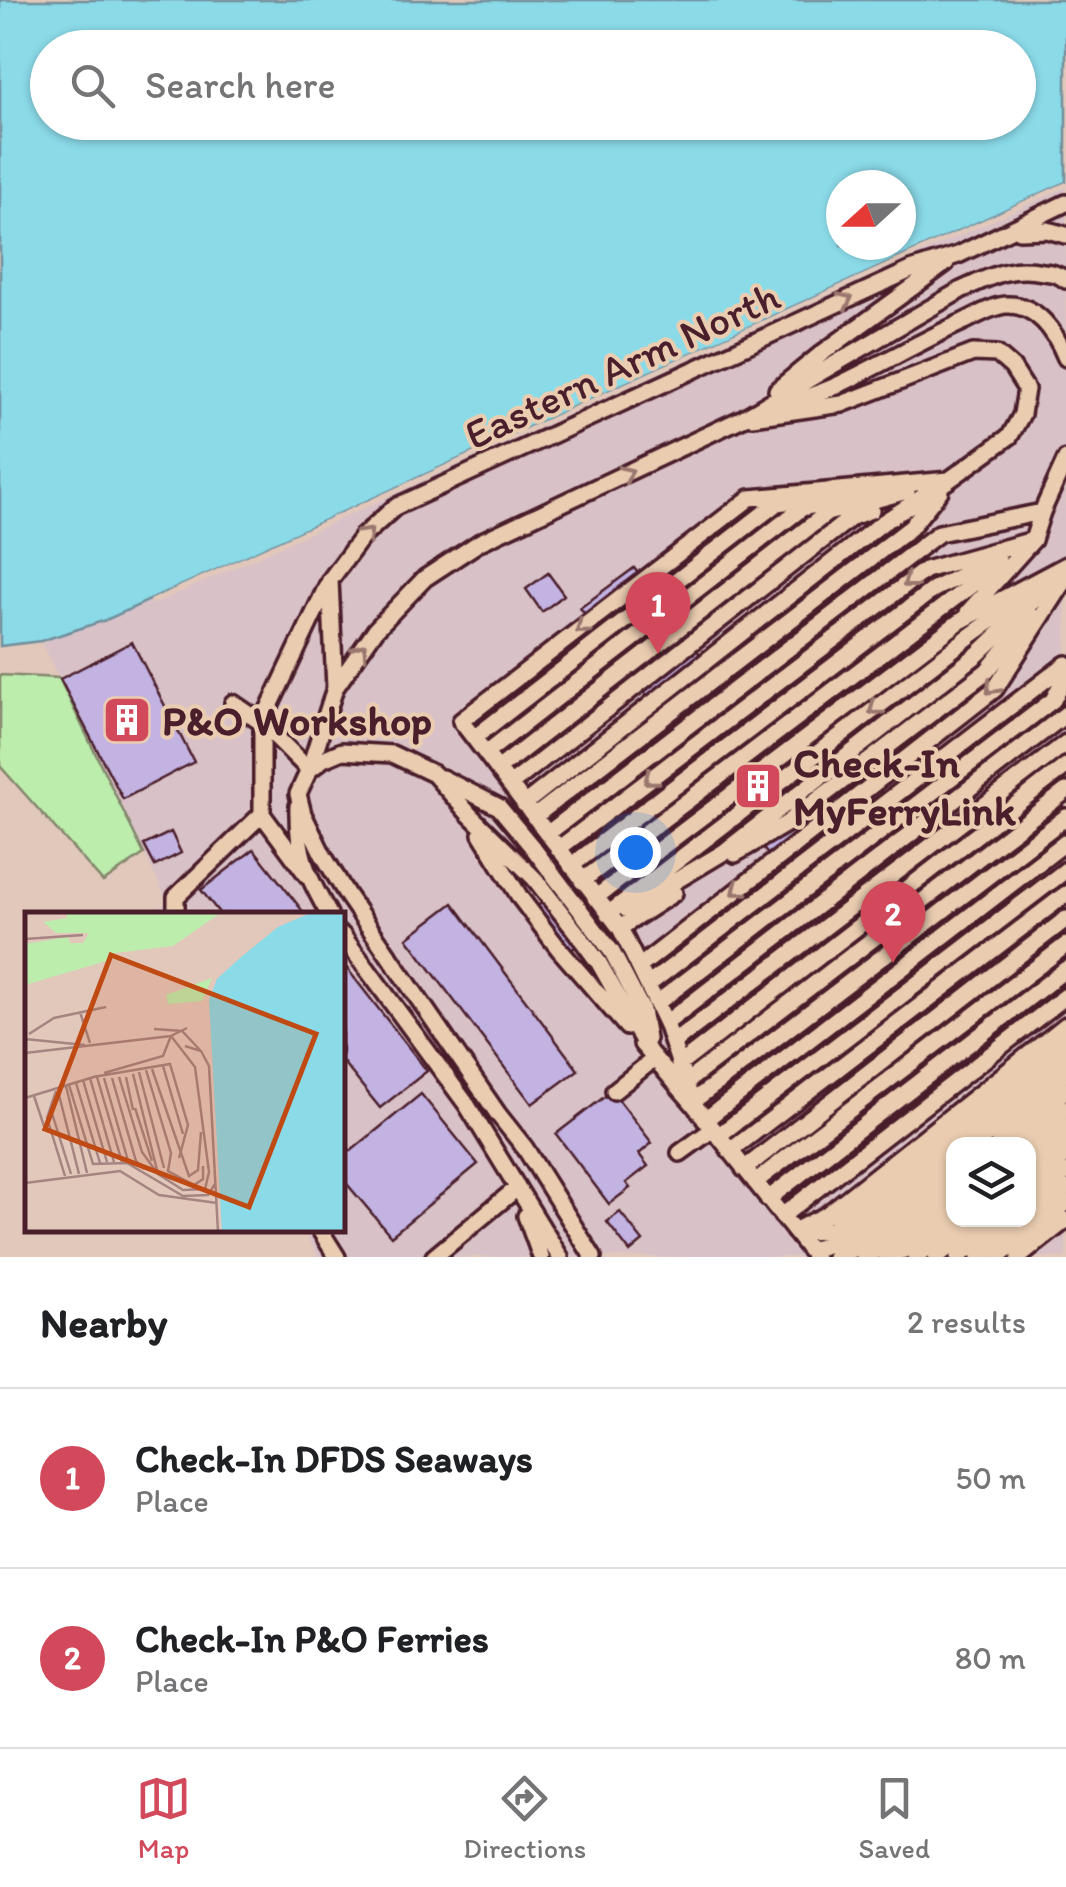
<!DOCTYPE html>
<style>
body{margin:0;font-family:Itim,sans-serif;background:#f6f6f6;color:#202124}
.controls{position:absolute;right:30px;bottom:30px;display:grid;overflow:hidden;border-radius:20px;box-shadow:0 2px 8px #0004}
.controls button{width:90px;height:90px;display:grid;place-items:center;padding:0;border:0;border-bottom:2px solid #e0e0e0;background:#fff;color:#202124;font:50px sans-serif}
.compass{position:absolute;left:826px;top:170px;width:90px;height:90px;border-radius:50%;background:#fff;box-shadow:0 2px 8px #0004;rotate:249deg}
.you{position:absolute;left:635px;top:852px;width:35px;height:35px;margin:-25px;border:8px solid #fff;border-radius:50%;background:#1a73e8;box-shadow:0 0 0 15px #1a73e833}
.badge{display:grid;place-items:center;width:65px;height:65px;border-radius:50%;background:#d1495b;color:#fff;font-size:32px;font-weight:700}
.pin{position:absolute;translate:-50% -82px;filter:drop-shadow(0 2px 5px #0008)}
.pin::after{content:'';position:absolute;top:52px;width:35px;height:30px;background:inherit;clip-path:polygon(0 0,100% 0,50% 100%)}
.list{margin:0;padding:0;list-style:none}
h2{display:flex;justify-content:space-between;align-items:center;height:130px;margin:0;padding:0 40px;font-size:42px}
h2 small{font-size:32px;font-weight:400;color:#757577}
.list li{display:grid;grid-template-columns:65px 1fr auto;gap:30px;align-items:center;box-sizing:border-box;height:180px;padding:0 40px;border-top:2px solid #e0e0e0}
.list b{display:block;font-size:38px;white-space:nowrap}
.list p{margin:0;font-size:32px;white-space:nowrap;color:#757577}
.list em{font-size:32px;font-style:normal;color:#757577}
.icon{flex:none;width:55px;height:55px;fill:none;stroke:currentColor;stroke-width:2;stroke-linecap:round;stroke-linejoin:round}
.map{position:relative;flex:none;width:1066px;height:1257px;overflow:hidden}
.search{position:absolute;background:#fff;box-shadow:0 2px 8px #0004;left:30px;right:30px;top:30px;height:110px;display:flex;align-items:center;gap:25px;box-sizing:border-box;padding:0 35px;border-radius:55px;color:#757577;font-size:38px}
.sheet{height:490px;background:#fff}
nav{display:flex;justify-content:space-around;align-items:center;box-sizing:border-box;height:140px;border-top:2px solid #e0e0e0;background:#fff;font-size:28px;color:#757577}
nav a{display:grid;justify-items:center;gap:5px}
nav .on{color:#d1495b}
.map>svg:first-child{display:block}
.built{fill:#d9c2c7;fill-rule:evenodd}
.green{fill:#bcedad;stroke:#83866c;stroke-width:2.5}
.water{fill:#8bdae8;stroke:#718f9c;stroke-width:2.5;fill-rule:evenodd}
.pier{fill:#e2c8bb}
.building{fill:#c3b3e3;stroke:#4a1f2b;stroke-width:2.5}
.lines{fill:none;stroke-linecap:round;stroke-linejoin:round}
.service-casing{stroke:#4a1f2b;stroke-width:22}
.service{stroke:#eacdb1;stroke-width:15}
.oneway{stroke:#9a766e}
.labels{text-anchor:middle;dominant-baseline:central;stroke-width:8;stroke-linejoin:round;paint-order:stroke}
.street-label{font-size:42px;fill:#4a1f2b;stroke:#eacdb1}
.poi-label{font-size:42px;font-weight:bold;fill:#4a1f2b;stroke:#eacdb1;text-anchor:start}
.inset-road{fill:none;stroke:#a58481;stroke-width:2.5}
.view{fill:#c04a14;fill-opacity:0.15;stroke:#c04a14;stroke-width:5}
.inset-edge{fill:none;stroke:#4a1f2b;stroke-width:5}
</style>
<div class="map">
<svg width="1066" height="1257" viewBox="0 0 1066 1257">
<rect width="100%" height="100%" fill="#e2c8bb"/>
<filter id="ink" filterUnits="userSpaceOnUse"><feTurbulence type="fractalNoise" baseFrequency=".01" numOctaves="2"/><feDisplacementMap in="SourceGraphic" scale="20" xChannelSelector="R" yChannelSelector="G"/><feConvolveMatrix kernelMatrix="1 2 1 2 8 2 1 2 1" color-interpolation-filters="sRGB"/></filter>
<g filter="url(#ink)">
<!-- built -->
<path class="built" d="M 1066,182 L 1066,1257 L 319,1257 L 302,1230 L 342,1230 L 342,914 L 147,914 L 168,902 L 41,642 L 106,620 ZM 954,1144 L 1028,1144 L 1028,1220 L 954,1220 Z"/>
<!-- green -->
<path class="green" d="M 0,675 L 59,678 L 144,854 L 103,882 L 0,766 Z"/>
<!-- water -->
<path class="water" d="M 0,0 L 1066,0 L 1066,182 L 106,620 L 41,641 L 0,646 ZM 48,48 L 1018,48 L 1018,122 L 48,122 ZM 841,185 L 901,185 L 901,245 L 841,245 Z"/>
<!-- pier -->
<path class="pier" d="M 1066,182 L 1066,187 L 152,605 L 150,600 Z"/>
<!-- building -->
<path class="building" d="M 634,568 L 735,700 L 682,741 L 580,608 Z
M 548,573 L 564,595 L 542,612 L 526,589 Z
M 132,642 L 194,762 L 123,799 L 60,679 Z
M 735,700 L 835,831 L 781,872 L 682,741 Z
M 835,831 L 1005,1054 L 951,1095 L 781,872 Z
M 171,832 L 181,853 L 155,866 L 144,845 Z
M 254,849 L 305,914 L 220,914 L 201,890 Z
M 561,888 L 594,933 L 559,959 L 526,915 Z
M 453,903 L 578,1070 L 532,1104 L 407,938 Z
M 342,962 L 427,1071 L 380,1108 L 342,1061 Z
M 612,1091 L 652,1143 L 639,1154 L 648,1166 L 626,1183 L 630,1188 L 609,1204 L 556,1134 Z
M 421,1094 L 478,1164 L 391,1236 L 342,1178 L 342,1143 L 351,1151 Z
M 620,1212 L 643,1241 L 630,1252 L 607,1222 Z"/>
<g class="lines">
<!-- service casing -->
<g class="service-casing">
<path id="service" d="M 1019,231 L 1047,230 L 1066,235
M 777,390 L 821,354 L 946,263
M 780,406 C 799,399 820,394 838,385 C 880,365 921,341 963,322 C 976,316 992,306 1006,305 C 1037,303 1056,333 1066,358
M 968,612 L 1033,540 L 1042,512
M 335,688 L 330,580 L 362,537 L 395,507 L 911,270 L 958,255 L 1066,203
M 233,703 L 262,723 L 309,770 L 335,688 L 376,629 L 425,578 L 480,542 L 743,418 L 961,290 C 990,277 1010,265 1043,272 C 1053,273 1058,274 1066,280
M 474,738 L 777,503 L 791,501
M 486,753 L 802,508 L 857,497
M 498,769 L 827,513 L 907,491
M 442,778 L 499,807 L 533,848 L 612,952 L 642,1010 L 647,1039
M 510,785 L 852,517 L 871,510
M 524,804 L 882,523 L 949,480 L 1010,436 L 1022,414 L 1026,389 L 1012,367 L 997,354 L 973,353 L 842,404 L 752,417
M 298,806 C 297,854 306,874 329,914
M 534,817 L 910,528 L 940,491
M 481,834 L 521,899 L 559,949 L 627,1027
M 547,834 L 939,533 L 1042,512 L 1066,459
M 558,849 L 925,570 L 1033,540
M 735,854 L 786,824 L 987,671 L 1032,616
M 571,866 L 934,589 L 998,557
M 307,875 L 262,814 L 262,723 L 328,584
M 582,881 L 998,565
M 595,898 L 959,622 L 1066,565
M 627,910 L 724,852 L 978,654 L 1059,577
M 176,914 L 176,897 L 262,814
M 608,914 L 970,636 L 1030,593
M 620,928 L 674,893
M 342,935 L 467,1105 L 560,1257
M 639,967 L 995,689 L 1066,579
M 648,985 L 1066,664
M 657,1003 L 1053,700 L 1066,675
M 666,1023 L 1066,714
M 673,1043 L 1066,743
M 642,1044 L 692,1102 L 815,1257
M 679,1065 L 1066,766
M 685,1083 L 1066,791
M 614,1091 L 654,1059
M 692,1102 L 666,1023 L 620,928 L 461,721 L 750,498 L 949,480
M 692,1102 L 1066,817
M 705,1120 L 1066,842
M 718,1136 L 1066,870
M 956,1144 L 1066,1058
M 975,1144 L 1066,1073
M 998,1144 L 1066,1090
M 1020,1144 L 1066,1108
M 730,1151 L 1066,894
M 680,1153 L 713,1129
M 1028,1154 L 1066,1125
M 744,1169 L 1066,919
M 1028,1169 L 1066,1139
M 755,1182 L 1066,945
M 1028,1184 L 1066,1154
M 768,1199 L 1066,969
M 1028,1201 L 1066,1172
M 526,1216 L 541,1257
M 782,1216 L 1066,996
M 835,1217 L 871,1196 L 1066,1043
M 1028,1218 L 1066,1188
M 320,1230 L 337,1257
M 794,1231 L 826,1215 L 1066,1025
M 795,1232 C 810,1232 828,1232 842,1226 C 884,1209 919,1174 954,1146
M 810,1250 L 848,1239 L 886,1215 L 954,1161
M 434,1257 L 517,1188
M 593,1257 L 525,1148 L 498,1114 L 347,895 L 323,855 L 303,814 L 298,794 L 309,770 L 323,759 L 342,751 L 392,754 L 434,774 L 469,814 L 534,878 L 577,933 L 599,963 L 649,1052
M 835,1257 C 880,1241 916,1209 954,1180
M 864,1257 L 902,1238 L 954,1197
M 887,1257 L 911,1247 L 954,1214
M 916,1257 L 965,1220
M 936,1257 L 984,1220
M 958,1257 L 1005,1220
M 979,1257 L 1026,1220
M 998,1257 L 1066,1203
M 1019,1257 L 1066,1220"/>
</g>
<!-- service -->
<use href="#service" class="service"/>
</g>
<!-- one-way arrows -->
<defs><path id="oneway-chevron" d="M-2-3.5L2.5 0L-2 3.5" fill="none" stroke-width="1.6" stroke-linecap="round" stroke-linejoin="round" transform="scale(2.5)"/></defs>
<g class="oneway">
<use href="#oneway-chevron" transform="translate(846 300) rotate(-25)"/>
<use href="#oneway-chevron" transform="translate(627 473) rotate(-25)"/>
<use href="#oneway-chevron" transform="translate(367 534) rotate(-46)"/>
<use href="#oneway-chevron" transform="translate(909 582) rotate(143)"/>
<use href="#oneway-chevron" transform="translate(582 628) rotate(142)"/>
<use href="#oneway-chevron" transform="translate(361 650) rotate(-55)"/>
<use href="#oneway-chevron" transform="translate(992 688) rotate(133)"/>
<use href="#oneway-chevron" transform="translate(875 709) rotate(142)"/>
<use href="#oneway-chevron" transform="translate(650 779) rotate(142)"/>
<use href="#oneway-chevron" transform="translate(738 890) rotate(142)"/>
</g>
</g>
<!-- icons -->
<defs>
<g id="building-square" transform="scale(2.5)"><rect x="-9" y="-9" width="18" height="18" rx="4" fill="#d1495b" stroke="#eacdb1"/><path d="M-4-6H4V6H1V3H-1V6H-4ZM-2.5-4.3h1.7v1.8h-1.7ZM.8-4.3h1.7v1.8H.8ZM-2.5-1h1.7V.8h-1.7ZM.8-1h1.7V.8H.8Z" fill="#fff"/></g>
</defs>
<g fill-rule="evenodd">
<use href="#building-square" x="127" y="720"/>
<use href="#building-square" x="758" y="786"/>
</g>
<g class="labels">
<!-- street labels -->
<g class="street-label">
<text transform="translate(622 365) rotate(-25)">Eastern Arm North</text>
</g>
<!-- poi labels -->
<g class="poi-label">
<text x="162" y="720">P&amp;O Workshop</text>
<text x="793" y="762">Check-In<tspan x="793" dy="48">MyFerryLink</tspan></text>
</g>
</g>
<!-- overview -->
<g transform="translate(25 912)">
<rect width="320" height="320" fill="#e2c8bb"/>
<path d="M 42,0 L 197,0 L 148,34 L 82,42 L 88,47 L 0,73 L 0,32 L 43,25 L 45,31 L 58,31 L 64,21 L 31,21 L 18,10 L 42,6 ZM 187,66 L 177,89 L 143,92 L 141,83 Z" fill="#bcedad"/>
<path d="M 288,0 L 320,0 L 320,320 L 197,320 L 184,88 L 192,67 L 215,46 L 253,15 Z" fill="#8bdae8"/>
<path class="inset-road" d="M 0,27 L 58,23M 55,100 L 65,131M 129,117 L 157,119 L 175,138M 4,122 L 29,106 L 81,95M 0,127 L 60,133M 160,134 L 176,139 L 184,154 L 193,320M 0,141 L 146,124 L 138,144 L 79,161M 138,154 L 158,222M 127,157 L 164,264 L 173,258 L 176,220M 121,158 L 146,241 L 143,259 L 169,273 L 178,267 L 178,254M 114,160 L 139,256M 108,162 L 132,258M 68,165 L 145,152 L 163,213 L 154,246M 72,165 L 97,250M 94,165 L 117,240 L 133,262 L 158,278 L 180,277 L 184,260 L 170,155 L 146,124 L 162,116M 101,165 L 108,198M 65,166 L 89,250M 79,166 L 104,252M 87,166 L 111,249 L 119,257M 58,168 L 82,250M 51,171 L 75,251M 44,173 L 68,252 L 102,251 L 158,284 L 183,283 L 190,272M 41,174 L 62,261M 31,179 L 22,206 L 40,264M 33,179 L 54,262M 9,184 L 20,217M 0,186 L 72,164M 25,195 L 46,262M 110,196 L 127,249M 0,271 L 95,259 L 134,283 L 192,291"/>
<path class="view" d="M 86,43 L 291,122 L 224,295 L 20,217 Z"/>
<rect width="320" height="320" class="inset-edge"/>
</g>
</svg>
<div class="controls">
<button><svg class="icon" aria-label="layers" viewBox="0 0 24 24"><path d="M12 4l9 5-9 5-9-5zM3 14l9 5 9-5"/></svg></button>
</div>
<svg class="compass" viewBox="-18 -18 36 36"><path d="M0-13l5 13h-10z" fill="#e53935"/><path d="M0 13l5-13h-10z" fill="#757577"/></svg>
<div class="you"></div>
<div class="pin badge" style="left:658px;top:654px">1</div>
<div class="pin badge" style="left:893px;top:963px">2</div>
<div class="search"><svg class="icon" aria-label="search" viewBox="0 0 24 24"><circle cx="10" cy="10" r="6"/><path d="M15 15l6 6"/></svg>Search here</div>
</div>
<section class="sheet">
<h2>Nearby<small>2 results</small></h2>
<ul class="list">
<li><span class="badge">1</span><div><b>Check-In DFDS Seaways</b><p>Place</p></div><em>50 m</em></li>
<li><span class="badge">2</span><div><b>Check-In P&amp;O Ferries</b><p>Place</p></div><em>80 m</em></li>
</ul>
</section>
<nav>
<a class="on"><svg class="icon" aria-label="map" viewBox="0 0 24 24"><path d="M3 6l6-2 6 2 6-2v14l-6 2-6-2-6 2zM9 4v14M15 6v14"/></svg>Map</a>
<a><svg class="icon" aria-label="directions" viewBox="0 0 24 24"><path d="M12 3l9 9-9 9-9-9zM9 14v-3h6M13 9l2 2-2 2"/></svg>Directions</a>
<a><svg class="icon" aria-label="saved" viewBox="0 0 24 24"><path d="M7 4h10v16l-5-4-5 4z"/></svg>Saved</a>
</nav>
